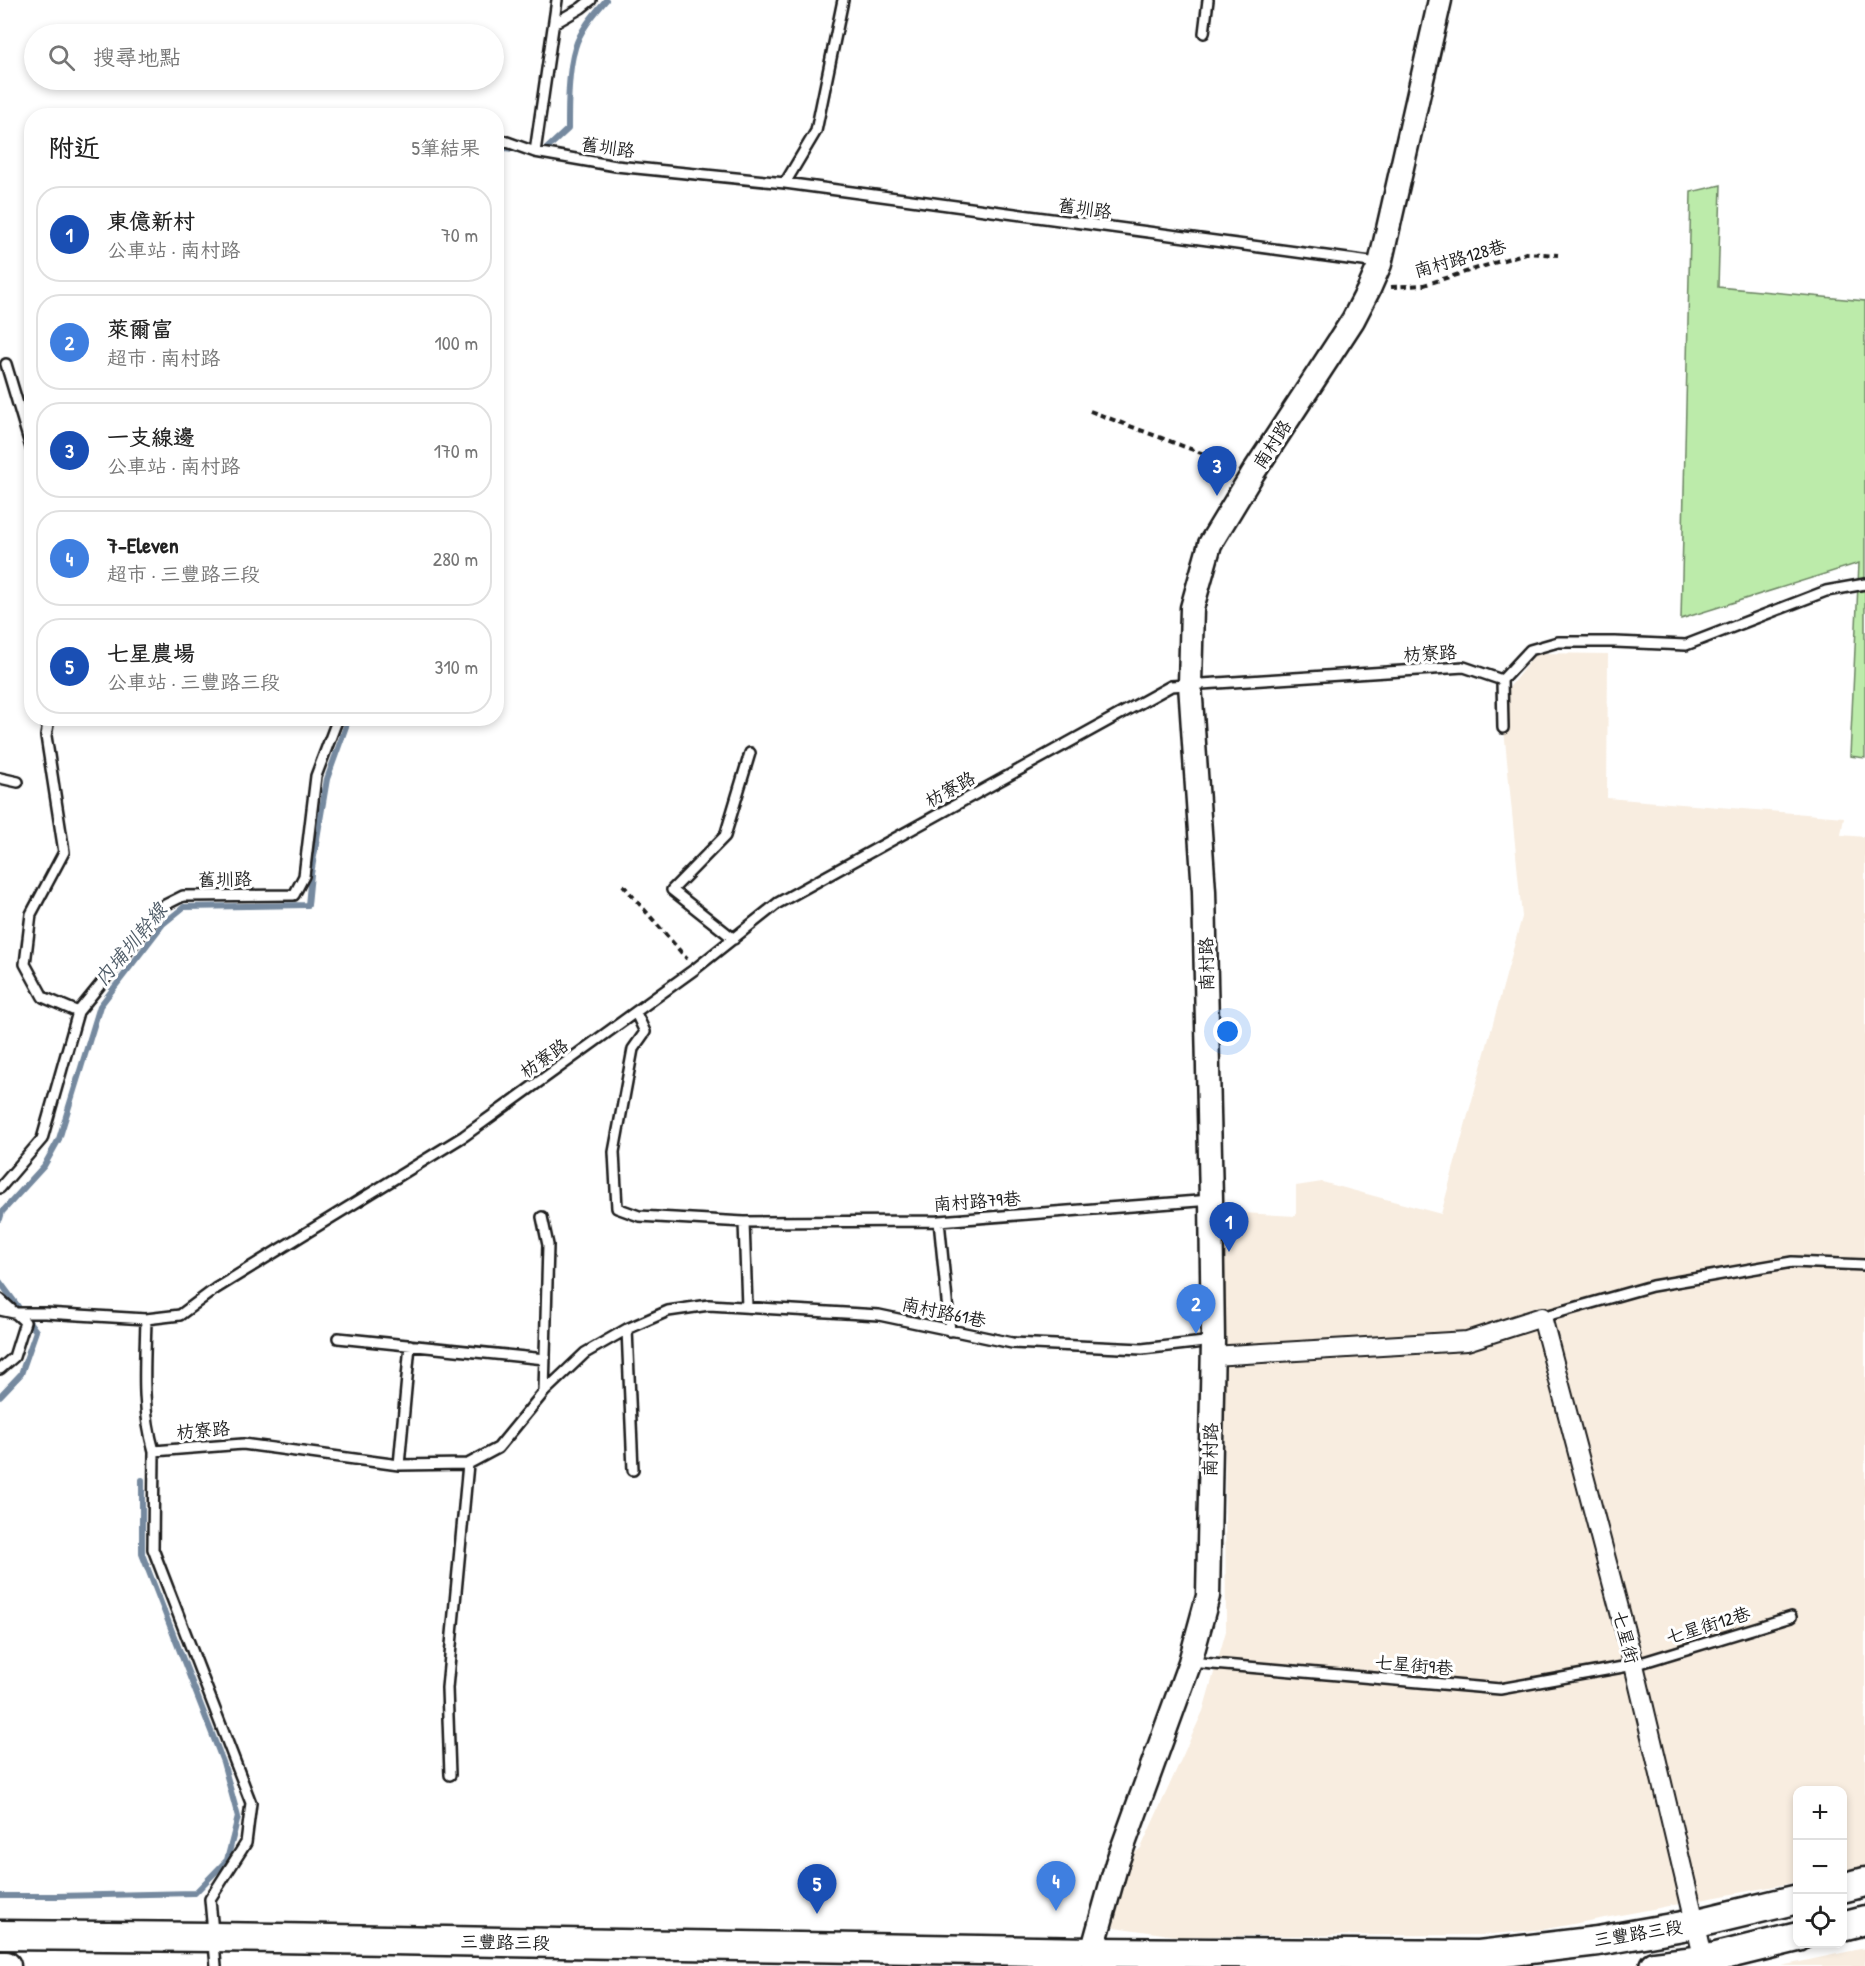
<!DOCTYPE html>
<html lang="zh-TW">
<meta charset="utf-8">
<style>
body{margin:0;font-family:"Patrick Hand","LXGW WenKai TC",sans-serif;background:#f2f2f2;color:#222}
.controls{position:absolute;right:18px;bottom:18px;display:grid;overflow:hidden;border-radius:12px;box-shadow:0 3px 9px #0003}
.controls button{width:54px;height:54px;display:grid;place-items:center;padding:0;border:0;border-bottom:2px solid #e0e0e0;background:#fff;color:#222;font:30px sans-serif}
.you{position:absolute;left:1228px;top:1032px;width:21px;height:21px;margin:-15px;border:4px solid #fff;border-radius:50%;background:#1a73e8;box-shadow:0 0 0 9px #1a73e833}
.badge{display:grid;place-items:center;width:39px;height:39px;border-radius:50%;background:#db2777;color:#fff;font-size:20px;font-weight:700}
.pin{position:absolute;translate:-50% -50px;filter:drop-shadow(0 2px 3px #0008)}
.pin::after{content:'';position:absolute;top:32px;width:21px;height:18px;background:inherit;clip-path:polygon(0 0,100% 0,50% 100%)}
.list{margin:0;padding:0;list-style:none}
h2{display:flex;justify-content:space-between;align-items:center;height:78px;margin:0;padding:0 24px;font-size:26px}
h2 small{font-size:20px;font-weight:400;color:#767676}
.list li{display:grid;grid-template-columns:39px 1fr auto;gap:18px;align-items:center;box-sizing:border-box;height:96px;margin:0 12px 12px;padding:0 12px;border:2px solid #e0e0e0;border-radius:24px}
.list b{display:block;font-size:22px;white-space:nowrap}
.list p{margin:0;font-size:20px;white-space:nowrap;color:#767676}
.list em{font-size:20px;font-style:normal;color:#767676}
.icon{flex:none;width:33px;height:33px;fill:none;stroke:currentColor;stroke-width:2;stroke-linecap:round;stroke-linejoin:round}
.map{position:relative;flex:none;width:1865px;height:1966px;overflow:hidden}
.search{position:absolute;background:#fff;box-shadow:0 3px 9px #0003;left:24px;top:24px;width:480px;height:66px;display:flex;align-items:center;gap:15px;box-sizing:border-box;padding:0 21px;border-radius:33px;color:#767676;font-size:22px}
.panel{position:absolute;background:#fff;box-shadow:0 3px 9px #0003;left:24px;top:108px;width:480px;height:618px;border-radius:24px}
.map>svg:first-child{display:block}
.built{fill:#f8ede0}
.green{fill:#bcebaa;stroke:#6c8463;stroke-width:1.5}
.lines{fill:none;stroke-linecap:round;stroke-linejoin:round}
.stream{stroke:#74899f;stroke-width:6}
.service-casing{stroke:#1c1c1c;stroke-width:14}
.minor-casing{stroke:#1c1c1c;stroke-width:22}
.tertiary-casing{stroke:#1c1c1c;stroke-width:27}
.primary-casing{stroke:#1c1c1c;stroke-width:33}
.path{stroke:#1c1c1c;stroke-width:4;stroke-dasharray:6 4.5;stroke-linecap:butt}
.service{stroke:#fff;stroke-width:9}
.minor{stroke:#fff;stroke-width:18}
.tertiary{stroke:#fff;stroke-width:22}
.primary{stroke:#fff;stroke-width:28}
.labels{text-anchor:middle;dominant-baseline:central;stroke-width:6;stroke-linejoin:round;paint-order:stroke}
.street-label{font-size:18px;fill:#1c1c1c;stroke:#fff}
.water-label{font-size:20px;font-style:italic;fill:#4f5c68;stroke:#fff}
</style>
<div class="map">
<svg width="1865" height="1966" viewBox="0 0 1865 1966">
<rect width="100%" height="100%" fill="#fff"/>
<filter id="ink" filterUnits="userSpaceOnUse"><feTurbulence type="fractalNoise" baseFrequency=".0167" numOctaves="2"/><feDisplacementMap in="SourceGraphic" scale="12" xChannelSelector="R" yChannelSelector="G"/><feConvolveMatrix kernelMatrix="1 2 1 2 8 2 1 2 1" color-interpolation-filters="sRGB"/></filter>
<g filter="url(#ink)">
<!-- built -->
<path class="built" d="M 1536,653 L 1608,654 L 1607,798 L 1844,817 L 1841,835 L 1865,837 L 1865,1866 L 1843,1873 L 1842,1790 L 1798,1790 L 1797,1882 L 1546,1929 L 1482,1935 L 1177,1936 L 1100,1925 L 1108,1874 L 1141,1848 L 1203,1711 L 1226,1631 L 1223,1212 L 1296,1216 L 1296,1186 L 1322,1182 L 1441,1214 L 1522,917 L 1501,698 Z
M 1865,1948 L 1865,1966 L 1781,1966 Z"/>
<!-- green -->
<path class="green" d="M 1721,185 L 1718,287 L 1865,301 L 1865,758 L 1850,756 L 1859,563 L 1681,619 L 1691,192 Z"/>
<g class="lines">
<!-- stream -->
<path class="stream" d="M 496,147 L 521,150
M 540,153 L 542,153 L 568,129 C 568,106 568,70 575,48 C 580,30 594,14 606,0
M 0,1219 L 2,1212 L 44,1166 L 59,1139 L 100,1006 L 163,924 L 184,907 L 308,905 L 311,874 L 327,779 L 349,718
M 0,1282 L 36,1331 L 21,1374 L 0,1396
M 0,1896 L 57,1896 L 195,1893 L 227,1860 L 238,1817 L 223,1762 L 142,1554 L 142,1480"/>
<!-- service casing -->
<g class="service-casing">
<path id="service" d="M 555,23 L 581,8 L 591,0
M 1204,33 L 1208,0
M 496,138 L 535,152 L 616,166 L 785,183 L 1378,263
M 535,152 L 557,0
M 785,183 L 816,131 L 843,0
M 6,364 L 32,451
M 1502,680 L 1503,728
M 49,718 L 46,736 L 64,852 L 31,914 L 25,964 L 43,997 L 78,1012
M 0,778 L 18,782
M 734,939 L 672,890 L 725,836 L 750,753
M 636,1013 L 645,1032 L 633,1049 L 614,1152 L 617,1208 L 639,1216 L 744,1222 L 747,1307
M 0,1188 L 42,1139 L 78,1012 L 165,905 L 183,896 L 294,895 L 304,876 L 316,776 L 338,718
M 542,1217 L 548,1245 L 544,1392
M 939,1221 L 950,1331
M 744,1222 L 939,1221 L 1211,1200
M 0,1299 L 25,1322 L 14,1357 L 0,1369
M 0,1310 L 14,1313 L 45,1313 L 146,1319 L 180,1315 L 215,1289 L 464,1136 L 695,969 L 778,903 L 1171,686 L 1464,667 L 1502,680 L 1530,650 L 1558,642 L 1615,642 L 1686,645 L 1826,591 L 1865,584
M 1542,1317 L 1652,1286 L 1792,1262 L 1865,1265
M 146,1319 C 145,1365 141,1407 154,1451
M 627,1329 L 633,1470
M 338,1338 L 545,1359
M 399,1465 L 410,1345
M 1190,1662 L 1500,1689 L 1634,1665 L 1791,1617
M 450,1775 L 447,1688 L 468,1464
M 216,1966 L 210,1899 L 246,1843 L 251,1803 L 153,1549 L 154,1451 L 243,1444 L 399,1465 L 468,1464 L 498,1448 L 544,1392 L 585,1353 L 627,1329 L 668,1311 L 709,1305 L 879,1315 L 1012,1343 L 1142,1349 L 1213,1341"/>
</g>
<!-- minor casing -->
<g class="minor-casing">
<path id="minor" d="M 1212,1356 L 1467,1341 L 1542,1317 L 1634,1665 L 1704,1960"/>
</g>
<!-- tertiary casing -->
<g class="tertiary-casing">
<path id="tertiary" d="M 1093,1966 L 1092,1952 L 1117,1863 L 1190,1662 L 1208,1596 L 1213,1341 L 1211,1200 L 1204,891 L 1190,684 L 1192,608 L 1210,544 L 1253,473 L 1353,320 L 1369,289 L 1380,264 L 1440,0"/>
</g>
<!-- primary casing -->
<g class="primary-casing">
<path id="primary" d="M 1842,1888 L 1865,1882
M 1842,1926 L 1865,1920
M 0,1935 L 213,1937 L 1092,1952 L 1479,1955 L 1598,1941 L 1694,1924 L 1798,1899
M 0,1966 L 6,1966
M 1654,1966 L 1704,1960 L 1798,1937"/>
</g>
<!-- path -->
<path class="path" d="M 1391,287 L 1424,285 L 1526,253 L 1558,255
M 1090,411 L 1233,465
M 623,885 L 687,959"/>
<!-- service -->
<use href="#service" class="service"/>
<!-- minor -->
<use href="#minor" class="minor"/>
<!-- tertiary -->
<use href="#tertiary" class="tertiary"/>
<!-- primary -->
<use href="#primary" class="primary"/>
</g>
</g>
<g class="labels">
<!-- street labels -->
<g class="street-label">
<text transform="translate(608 147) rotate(8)">舊圳路</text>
<text transform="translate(1085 208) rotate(8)">舊圳路</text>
<text transform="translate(1460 258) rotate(-16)">南村路128巷</text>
<text transform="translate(1272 444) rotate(-57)">南村路</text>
<text transform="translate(1430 653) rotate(-3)">枋寮路</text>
<text transform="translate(950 789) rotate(-29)">枋寮路</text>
<text transform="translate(225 879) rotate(-1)">舊圳路</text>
<text transform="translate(1206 964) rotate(-91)">南村路</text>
<text transform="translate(544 1058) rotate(-35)">枋寮路</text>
<text transform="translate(977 1201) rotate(-4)">南村路79巷</text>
<text transform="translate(944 1312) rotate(12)">南村路61巷</text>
<text transform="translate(203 1430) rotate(-5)">枋寮路</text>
<text transform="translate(1210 1450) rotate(-89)">南村路</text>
<text transform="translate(1708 1625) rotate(-17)">七星街12巷</text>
<text transform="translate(1626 1637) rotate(75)">七星街</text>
<text transform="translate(1414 1665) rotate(5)">七星街9巷</text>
<text transform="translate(1638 1933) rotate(-9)">三豐路三段</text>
<text transform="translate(505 1942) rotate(1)">三豐路三段</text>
</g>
<!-- water labels -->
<g class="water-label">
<text transform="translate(130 944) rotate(-50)">內埔圳幹線</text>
</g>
</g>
</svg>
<div class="controls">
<button>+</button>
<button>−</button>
<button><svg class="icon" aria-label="locate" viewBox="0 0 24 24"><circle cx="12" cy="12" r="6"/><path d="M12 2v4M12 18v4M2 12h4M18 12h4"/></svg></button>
</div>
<div class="you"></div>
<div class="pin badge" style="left:1229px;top:1252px;background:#1a4fb4">1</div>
<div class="pin badge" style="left:1196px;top:1334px;background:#3f7fe0">2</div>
<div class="pin badge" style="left:1217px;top:496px;background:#1a4fb4">3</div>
<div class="pin badge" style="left:1056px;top:1911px;background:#3f7fe0">4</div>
<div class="pin badge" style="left:817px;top:1914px;background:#1a4fb4">5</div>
<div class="search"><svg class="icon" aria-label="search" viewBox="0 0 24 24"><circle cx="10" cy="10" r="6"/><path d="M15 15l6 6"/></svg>搜尋地點</div>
<section class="panel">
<h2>附近<small>5筆結果</small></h2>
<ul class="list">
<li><span class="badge" style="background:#1a4fb4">1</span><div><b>東億新村</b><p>公車站 · 南村路</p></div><em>70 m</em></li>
<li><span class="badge" style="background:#3f7fe0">2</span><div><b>萊爾富</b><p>超市 · 南村路</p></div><em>100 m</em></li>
<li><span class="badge" style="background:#1a4fb4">3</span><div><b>一支線邊</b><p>公車站 · 南村路</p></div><em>170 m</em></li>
<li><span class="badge" style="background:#3f7fe0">4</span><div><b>7-Eleven</b><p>超市 · 三豐路三段</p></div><em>280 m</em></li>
<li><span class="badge" style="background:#1a4fb4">5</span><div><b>七星農場</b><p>公車站 · 三豐路三段</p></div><em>310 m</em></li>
</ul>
</section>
</div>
